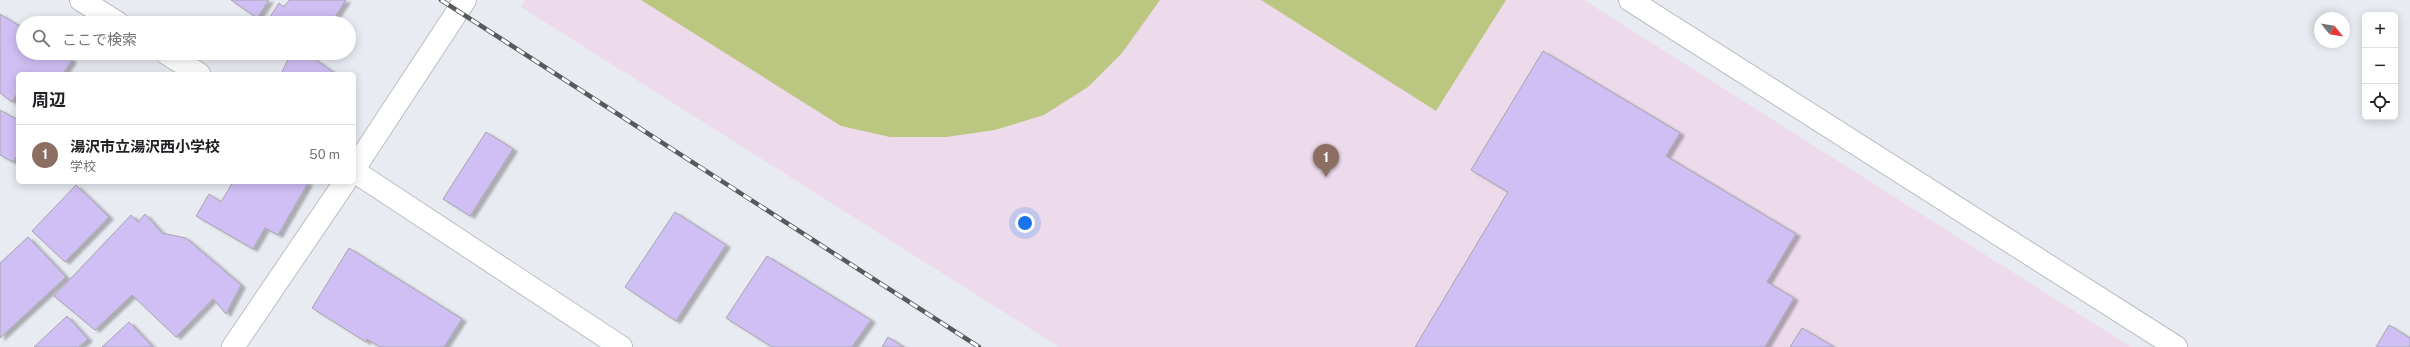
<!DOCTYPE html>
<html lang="ja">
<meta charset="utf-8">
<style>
body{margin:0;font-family:"Public Sans","Noto Sans JP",sans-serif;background:#f6f6f6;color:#202124}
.controls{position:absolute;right:12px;top:12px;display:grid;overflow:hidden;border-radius:6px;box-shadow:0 2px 10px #0003}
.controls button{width:36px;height:36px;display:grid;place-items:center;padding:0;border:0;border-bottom:1px solid #e0e0e0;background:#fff;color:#202124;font:20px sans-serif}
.compass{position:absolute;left:2314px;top:12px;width:36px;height:36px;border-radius:50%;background:#fff;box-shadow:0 2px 10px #0003;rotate:120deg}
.you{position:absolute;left:1025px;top:223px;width:14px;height:14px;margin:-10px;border:3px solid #fff;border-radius:50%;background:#1a73e8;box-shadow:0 0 0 6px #1a73e833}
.badge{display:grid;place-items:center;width:26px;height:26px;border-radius:50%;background:#2563eb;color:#fff;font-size:13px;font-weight:700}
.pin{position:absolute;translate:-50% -33px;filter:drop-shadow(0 1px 2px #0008)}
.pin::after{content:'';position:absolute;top:21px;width:14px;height:12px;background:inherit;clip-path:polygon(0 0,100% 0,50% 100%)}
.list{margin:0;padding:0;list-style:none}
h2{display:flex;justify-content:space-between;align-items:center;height:52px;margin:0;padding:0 16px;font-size:17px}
h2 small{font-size:13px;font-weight:400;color:#757577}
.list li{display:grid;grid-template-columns:26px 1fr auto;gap:12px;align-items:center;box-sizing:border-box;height:60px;padding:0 16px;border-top:1px solid #e0e0e0}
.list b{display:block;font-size:15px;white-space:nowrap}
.list p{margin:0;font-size:13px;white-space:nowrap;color:#757577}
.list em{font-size:13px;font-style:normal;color:#757577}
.icon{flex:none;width:22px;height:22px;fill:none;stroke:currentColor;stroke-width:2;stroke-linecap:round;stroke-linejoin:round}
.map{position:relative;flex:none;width:2410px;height:347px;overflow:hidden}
.search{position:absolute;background:#fff;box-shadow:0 2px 10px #0003;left:16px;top:16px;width:340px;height:44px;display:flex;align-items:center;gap:10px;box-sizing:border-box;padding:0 14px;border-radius:22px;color:#757577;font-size:15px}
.panel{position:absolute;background:#fff;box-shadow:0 2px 10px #0003;left:16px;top:72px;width:340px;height:112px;border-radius:6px}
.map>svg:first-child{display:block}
.education{fill:#eddbec}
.green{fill:#bbc781}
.building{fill:#cfbff4;stroke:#a7a5ac;filter:url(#shadow)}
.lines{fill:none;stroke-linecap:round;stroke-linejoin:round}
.street-casing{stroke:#bbbdc4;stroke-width:24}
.secondary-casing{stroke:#bbbdc4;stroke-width:24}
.street{stroke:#fff;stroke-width:22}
.secondary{stroke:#fff;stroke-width:22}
.rail-casing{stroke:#58595d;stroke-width:4.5}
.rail{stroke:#fff;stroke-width:3;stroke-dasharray:9;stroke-linecap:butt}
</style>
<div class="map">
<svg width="2410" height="347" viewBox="0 0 2410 347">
<defs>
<filter id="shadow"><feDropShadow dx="4.5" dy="2.5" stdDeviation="1" flood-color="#0004"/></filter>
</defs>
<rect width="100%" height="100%" fill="#e9ebf3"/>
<!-- education -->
<path class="education" d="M 525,0 L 1584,0 L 2131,347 L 1059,347 L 521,7 Z"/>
<!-- green -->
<path class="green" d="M 641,0 L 1160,0 L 1122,53 L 1088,87 L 1044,115 L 995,130 L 946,137 L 890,137 L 841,126 Z
M 1261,0 L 1506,0 L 1436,111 Z"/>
<!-- building -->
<path class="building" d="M 231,0 L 269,0 L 257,18 Z
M 289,0 L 346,0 L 331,23 L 272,23 L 268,20 L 279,3 L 284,7 Z
M 0,14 L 23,28 L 23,53 L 62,53 L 72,60 L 63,74 L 18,74 L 18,96 L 16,95 L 12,102 L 0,93 Z
M 1543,51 L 1680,133 L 1666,156 L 1796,234 L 1767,282 L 1794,298 L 1765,347 L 1415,347 L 1508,192 L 1471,170 Z
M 291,53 L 312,53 L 310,56 L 336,74 L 281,74 Z
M 0,110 L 18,120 L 18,154 L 13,162 L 0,155 Z
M 486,132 L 513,149 L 470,216 L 443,199 Z
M 233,182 L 306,182 L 308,183 L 278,235 L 265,228 L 253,249 L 196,216 L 209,194 L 221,202 Z
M 76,185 L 109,217 L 65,262 L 32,231 Z
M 675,212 L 726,245 L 676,321 L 625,287 Z
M 145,214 L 162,233 L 186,238 L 241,285 L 226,314 L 213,299 L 176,337 L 132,295 L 95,330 L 54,296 L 131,215 L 138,222 Z
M 28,237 L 66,277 L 0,338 L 0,263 Z
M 349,248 L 462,319 L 444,347 L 380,347 L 367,339 L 366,342 L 312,308 Z
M 767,256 L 871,320 L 852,347 L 772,347 L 726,318 Z
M 67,316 L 88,339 L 79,347 L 34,347 Z
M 129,322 L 153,347 L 102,347 Z
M 2389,325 L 2410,338 L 2410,347 L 2376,347 Z
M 1802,328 L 1834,347 L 1790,347 Z
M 888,337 L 904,347 L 882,347 Z"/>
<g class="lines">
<!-- street casing -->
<g class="street-casing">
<path id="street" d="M 1630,0 L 2176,347
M 354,171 L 621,347
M 233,347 L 345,182"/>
</g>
<!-- secondary casing -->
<g class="secondary-casing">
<path id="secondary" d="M 81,0 L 118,23
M 166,53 L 199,74
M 354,169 L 465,0"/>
</g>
<!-- street -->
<use href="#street" class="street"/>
<!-- secondary -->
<use href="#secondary" class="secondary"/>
<!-- rail casing -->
<g class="rail-casing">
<path id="rail" d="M 441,0 L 979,347"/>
</g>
<!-- rail -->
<use href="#rail" class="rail"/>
</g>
</svg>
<div class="controls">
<button>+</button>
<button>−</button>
<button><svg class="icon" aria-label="locate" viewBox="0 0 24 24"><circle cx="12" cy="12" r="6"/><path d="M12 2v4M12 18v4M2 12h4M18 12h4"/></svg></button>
</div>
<svg class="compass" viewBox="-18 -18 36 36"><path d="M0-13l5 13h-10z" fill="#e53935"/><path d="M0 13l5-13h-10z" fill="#757577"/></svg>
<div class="you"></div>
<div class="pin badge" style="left:1326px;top:177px;background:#8d6e63">1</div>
<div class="search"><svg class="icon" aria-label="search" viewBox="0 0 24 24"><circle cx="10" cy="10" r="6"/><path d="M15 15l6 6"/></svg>ここで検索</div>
<section class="panel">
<h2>周辺<small></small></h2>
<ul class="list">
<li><span class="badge" style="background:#8d6e63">1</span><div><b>湯沢市立湯沢西小学校</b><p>学校</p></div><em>50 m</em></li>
</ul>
</section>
</div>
